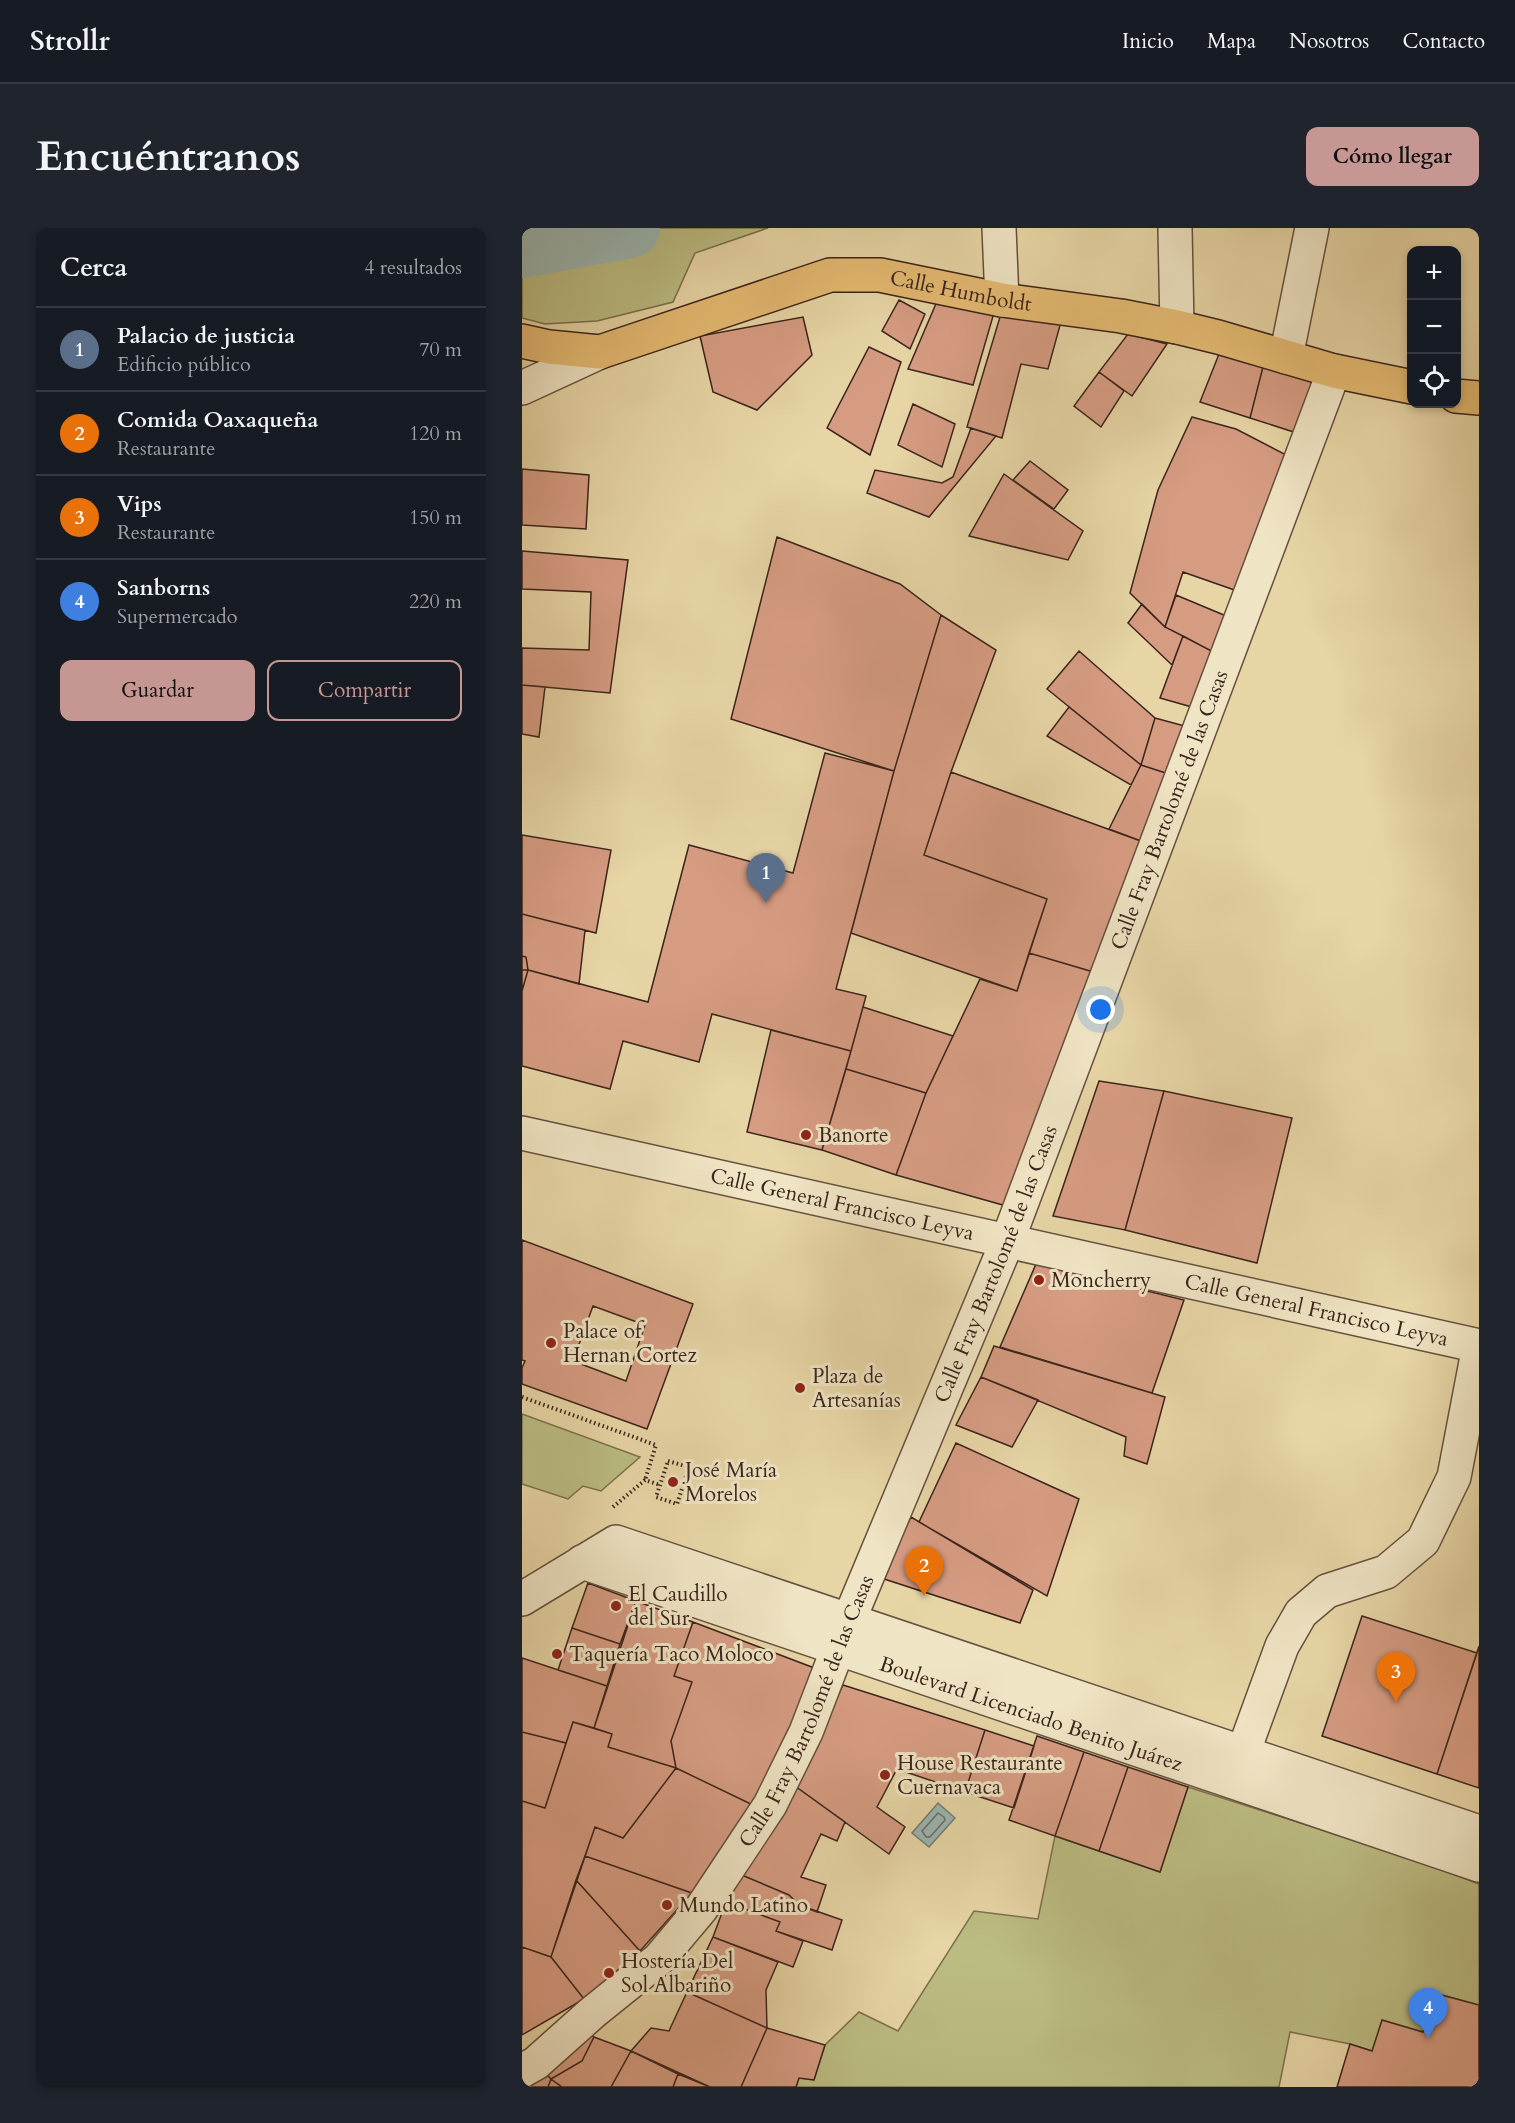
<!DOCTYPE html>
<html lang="es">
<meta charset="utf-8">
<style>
body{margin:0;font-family:Cardo,serif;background:#20242c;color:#f1f3f6}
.controls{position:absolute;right:18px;top:18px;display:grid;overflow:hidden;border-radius:12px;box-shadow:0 3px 9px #0003}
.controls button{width:54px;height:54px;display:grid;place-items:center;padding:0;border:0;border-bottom:2px solid #363941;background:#171b24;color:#f1f3f6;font:30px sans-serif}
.you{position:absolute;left:579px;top:782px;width:21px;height:21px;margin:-15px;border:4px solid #fff;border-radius:50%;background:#1a73e8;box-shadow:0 0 0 9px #1a73e833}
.badge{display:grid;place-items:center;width:39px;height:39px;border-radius:50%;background:#c59692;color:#fff;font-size:20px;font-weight:700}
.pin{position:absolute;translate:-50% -50px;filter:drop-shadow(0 2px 3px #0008)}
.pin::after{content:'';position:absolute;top:32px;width:21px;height:18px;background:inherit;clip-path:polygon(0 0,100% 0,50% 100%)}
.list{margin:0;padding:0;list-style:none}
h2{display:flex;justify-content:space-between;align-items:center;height:78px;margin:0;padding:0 24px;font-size:26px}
h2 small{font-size:20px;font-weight:400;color:#9ea1a6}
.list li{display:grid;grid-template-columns:39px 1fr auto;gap:18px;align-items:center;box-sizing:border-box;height:84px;padding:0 24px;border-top:2px solid #363941}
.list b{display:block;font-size:22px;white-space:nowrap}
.list p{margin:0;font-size:20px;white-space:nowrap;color:#9ea1a6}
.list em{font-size:20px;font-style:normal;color:#9ea1a6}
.actions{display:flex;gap:12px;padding:18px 24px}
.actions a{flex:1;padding:14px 0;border:2px solid #c59692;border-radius:12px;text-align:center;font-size:21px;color:#c59692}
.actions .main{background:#c59692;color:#111}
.icon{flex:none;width:33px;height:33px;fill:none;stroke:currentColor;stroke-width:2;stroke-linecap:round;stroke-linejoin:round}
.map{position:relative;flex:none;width:957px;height:1859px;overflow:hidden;border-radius:12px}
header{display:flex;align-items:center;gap:36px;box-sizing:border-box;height:84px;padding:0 30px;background:#171b24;border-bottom:2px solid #363941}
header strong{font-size:28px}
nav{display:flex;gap:33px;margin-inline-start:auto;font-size:21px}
.intro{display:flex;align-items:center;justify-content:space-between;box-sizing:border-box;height:144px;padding:0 36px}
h1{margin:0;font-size:42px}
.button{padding:15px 27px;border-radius:12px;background:#c59692;color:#111;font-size:21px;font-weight:700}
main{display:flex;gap:36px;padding:0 36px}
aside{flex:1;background:#171b24;border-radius:12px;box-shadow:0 3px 9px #0003}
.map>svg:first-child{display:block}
.green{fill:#bbbc82;stroke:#7b704e;stroke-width:1.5}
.water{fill:#9ab6b1;stroke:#747c75;stroke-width:1.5}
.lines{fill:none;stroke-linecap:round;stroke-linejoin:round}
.shore{stroke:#6a6d66;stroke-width:1.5}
.river{stroke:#9ab6b1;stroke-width:60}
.building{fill:#d69c82;stroke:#3b241b;stroke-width:1.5;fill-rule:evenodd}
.minor-casing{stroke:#66503e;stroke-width:36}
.major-casing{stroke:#3b241b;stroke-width:36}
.path{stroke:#3b241b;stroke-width:4;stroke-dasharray:1.5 3;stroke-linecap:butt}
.minor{stroke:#efe4c4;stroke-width:33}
.major{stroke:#e4ba72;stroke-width:33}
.poi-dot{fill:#8f2418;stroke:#efe4c4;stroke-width:2}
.labels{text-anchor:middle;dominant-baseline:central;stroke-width:6;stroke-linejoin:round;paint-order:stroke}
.street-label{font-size:21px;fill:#3b241b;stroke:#efe4c4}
.poi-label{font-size:21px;fill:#3b241b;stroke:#efe4c4;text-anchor:start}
</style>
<header>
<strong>Strollr</strong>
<nav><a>Inicio</a><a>Mapa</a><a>Nosotros</a><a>Contacto</a></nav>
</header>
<div class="intro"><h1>Encuéntranos</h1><a class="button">Cómo llegar</a></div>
<main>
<aside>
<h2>Cerca<small>4 resultados</small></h2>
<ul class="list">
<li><span class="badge" style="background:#5c6f8a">1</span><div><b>Palacio de justicia</b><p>Edificio público</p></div><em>70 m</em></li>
<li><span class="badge" style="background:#e8710a">2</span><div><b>Comida Oaxaqueña</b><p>Restaurante</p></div><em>120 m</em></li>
<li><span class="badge" style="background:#e8710a">3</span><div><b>Vips</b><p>Restaurante</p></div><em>150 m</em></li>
<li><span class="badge" style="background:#3f7fe0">4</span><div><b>Sanborns</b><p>Supermercado</p></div><em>220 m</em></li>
</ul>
<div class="actions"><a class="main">Guardar</a><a>Compartir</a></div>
</aside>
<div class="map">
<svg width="957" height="1859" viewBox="0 0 957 1859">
<rect width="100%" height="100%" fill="#e7d5a5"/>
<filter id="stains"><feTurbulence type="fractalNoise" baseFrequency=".00333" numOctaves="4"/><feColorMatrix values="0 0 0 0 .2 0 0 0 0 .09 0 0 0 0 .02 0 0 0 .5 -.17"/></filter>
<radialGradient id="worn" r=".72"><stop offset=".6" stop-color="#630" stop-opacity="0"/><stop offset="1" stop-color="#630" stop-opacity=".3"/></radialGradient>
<!-- green -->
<path class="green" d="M 0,0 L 246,0 L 173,25 L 151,74 L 75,93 L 23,96 L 0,90 Z
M 0,1186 L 118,1229 L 79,1263 L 61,1258 L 46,1271 L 0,1256 Z
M 666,1559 L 885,1629 L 957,1656 L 957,1777 L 913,1765 L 901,1804 L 850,1823 L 828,1816 L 768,1804 L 757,1859 L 274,1859 L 277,1850 L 292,1852 L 303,1817 L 337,1784 L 376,1803 L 452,1683 L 516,1691 L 533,1608 L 638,1644 Z"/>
<!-- water -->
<path class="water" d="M 416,1575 L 433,1590 L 407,1619 L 390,1605 Z"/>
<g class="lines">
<!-- shore -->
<path class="shore" d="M 416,1585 L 422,1589 L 423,1592 L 408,1609 L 404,1609 L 400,1603 Z"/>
<!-- river -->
<path class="river" d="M 0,20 L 108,0"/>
</g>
<!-- building -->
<path class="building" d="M 416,71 L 474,78 L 451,157 L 386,141 Z
M 377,72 L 403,86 L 388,121 L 360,103 Z
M 481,79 L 540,90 L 526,141 L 499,136 L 480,210 L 445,199 Z
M 281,89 L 290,127 L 235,182 L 191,164 L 178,108 Z
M 606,106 L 645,116 L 610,168 L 577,144 Z
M 347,119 L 379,134 L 348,227 L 305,200 Z
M 697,126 L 742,135 L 728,190 L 678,174 Z
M 742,135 L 792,151 L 778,206 L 728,190 Z
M 577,144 L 602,163 L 579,199 L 552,178 Z
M 391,176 L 433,196 L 420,239 L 376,217 Z
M 670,189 L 714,201 L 770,230 L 721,365 L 661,344 L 643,399 L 608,365 L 636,262 Z
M 449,200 L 474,208 L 407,289 L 345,265 L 353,242 L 420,255 L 431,249 Z
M 508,233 L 546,262 L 532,281 L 491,252 Z
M 0,241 L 67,247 L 64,301 L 0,297 Z
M 482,246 L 561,303 L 546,332 L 447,308 Z
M 255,309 L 378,356 L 419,387 L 372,543 L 209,491 Z
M 0,323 L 106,332 L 88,465 L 0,457 L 0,420 L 67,422 L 69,364 L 0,361 Z
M 654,367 L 709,390 L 697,427 L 643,399 Z
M 620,376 L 643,399 L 661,408 L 650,437 L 606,395 Z
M 419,387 L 474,422 L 429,544 L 402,627 L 525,671 L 495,763 L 329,705 L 372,543 Z
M 661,408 L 697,427 L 677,481 L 638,470 Z
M 557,423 L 633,490 L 619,537 L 525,461 Z
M 0,457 L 23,459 L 17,509 L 0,506 Z
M 547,479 L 619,537 L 609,557 L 525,508 Z
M 633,490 L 670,500 L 653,548 L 619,537 Z
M 303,525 L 372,543 L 314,761 L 344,768 L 329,823 L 190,786 L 177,834 L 101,813 L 88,861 L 0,838 L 0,763 L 6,742 L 126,774 L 167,617 L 271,645 Z
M 619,537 L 653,548 L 627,616 L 587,601 Z
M 429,544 L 627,616 L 575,745 L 507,725 L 525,671 L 402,627 Z
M 0,607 L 89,622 L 74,705 L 0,686 Z
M 0,686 L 63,702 L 57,756 L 6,742 L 4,729 L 0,728 Z
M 507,725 L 575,745 L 488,979 L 374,947 L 404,865 L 458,751 L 495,763 Z
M 0,728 L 4,729 L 6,742 L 0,742 Z
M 0,742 L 6,742 L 0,763 Z
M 341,779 L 431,808 L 404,865 L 324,841 Z
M 249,802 L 329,823 L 300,922 L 225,904 Z
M 324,841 L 404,865 L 374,947 L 300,922 Z
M 577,853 L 642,863 L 603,1002 L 531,988 Z
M 642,863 L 770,890 L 735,1035 L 603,1002 Z
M 0,1012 L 171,1076 L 125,1201 L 0,1156 L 0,1140 L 3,1133 L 0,1132 ZM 71,1078 L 123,1097 L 104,1153 L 51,1133 Z
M 514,1036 L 662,1072 L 630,1165 L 478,1119 Z
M 472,1118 L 643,1169 L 625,1236 L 602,1228 L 604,1209 L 459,1149 Z
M 459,1149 L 516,1172 L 490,1219 L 434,1197 Z
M 434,1215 L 557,1271 L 525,1368 L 397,1294 Z
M 389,1289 L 511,1362 L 498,1395 L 359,1350 Z
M 66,1355 L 114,1373 L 98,1416 L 50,1400 Z
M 114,1373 L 171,1394 L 152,1448 L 170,1454 L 149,1513 L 154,1540 L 86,1519 L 90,1506 L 72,1500 Z
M 840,1388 L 955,1425 L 915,1546 L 800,1508 Z
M 171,1394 L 295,1441 L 233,1578 L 154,1540 L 149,1513 L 170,1454 L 152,1448 Z
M 50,1400 L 98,1416 L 85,1458 L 36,1442 Z
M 957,1418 L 957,1560 L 915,1546 Z
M 0,1430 L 85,1458 L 72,1500 L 51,1494 L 44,1515 L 0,1504 Z
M 321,1457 L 463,1502 L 443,1564 L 375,1541 L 355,1579 L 383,1599 L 367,1626 L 273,1558 Z
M 51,1494 L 90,1506 L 86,1519 L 154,1540 L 101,1610 L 73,1599 L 29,1729 L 0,1719 L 0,1573 L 23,1580 Z
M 463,1502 L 512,1518 L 492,1580 L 443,1564 Z
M 0,1504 L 44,1515 L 23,1580 L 0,1573 Z
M 515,1508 L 562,1524 L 533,1608 L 487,1592 Z
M 562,1524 L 606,1539 L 577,1623 L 533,1608 Z
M 606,1539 L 666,1559 L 638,1644 L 577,1623 Z
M 154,1540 L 233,1578 L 170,1665 L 63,1628 L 73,1599 L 101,1610 Z
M 273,1558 L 323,1594 L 315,1613 L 299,1606 L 279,1649 L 304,1657 L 295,1684 L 277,1677 L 267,1667 L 215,1645 Z
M 63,1628 L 170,1665 L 118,1723 L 54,1652 Z
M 215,1645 L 267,1667 L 277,1677 L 320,1692 L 310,1722 L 254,1703 L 258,1694 L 204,1674 Z
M 54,1652 L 118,1723 L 62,1771 L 29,1729 Z
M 204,1674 L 258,1694 L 254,1703 L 281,1713 L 271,1739 L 191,1709 Z
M 191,1709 L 256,1734 L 244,1762 L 245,1800 L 165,1764 Z
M 0,1719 L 29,1729 L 62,1771 L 0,1807 Z
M 165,1764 L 245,1800 L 219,1859 L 188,1859 L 109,1823 L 129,1800 L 147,1803 Z
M 912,1765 L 957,1777 L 957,1859 L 815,1859 L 828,1816 L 850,1823 L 860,1792 L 901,1804 Z
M 60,1798 L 72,1809 L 60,1833 L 29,1851 L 16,1838 Z
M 245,1800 L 303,1817 L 292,1852 L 277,1850 L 274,1859 L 219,1859 Z
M 72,1809 L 109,1823 L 89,1859 L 40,1859 L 29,1851 L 60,1833 Z
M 109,1823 L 156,1846 L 151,1859 L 89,1859 Z
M 16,1838 L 29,1851 L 26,1859 L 0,1859 Z
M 156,1846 L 188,1859 L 151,1859 Z
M 29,1851 L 40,1859 L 26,1859 Z"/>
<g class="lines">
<!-- minor casing -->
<g class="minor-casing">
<g id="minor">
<path d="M 477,0 L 480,72"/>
<path d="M 653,0 L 655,99"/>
<path d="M 764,129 L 790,0"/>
<path d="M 0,160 L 78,124"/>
<path id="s1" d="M 0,905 L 957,1118"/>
<path id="s2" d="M 60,1334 L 957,1637"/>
<path d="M 0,1371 L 94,1314 L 957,1604"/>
<path d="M 721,1525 L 760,1418 L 779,1385 L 805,1363 L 864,1344 L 901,1313 L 932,1249 L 957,1118"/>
<path id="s3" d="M 0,1843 L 14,1835 L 70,1785 L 137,1731 L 179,1681 L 248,1577 L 284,1504 L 327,1392 L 485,1014 L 812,143"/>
</g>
</g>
<!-- major casing -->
<g class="major-casing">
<g id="major">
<path id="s4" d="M 0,113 L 27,119 L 78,124 L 308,47 L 358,47 L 480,72 L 599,88 L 655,99 L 696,109 L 812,143 L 890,159"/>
<path d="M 934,168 L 957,170"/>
</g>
</g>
<!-- path -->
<path class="path" d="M 0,1169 L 134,1217 L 123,1252
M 146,1233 L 167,1239 L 155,1276 L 134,1269 Z
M 91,1279 L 123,1252 L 138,1257"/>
<!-- minor -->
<use href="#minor" class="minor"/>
<!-- major -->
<use href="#major" class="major"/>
</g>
<!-- markers -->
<g class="poi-dot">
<circle cx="284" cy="907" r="6"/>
<circle cx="517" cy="1052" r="6"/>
<circle cx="29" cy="1115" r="6"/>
<circle cx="278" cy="1160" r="6"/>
<circle cx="151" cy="1254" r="6"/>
<circle cx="94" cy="1378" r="6"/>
<circle cx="35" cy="1426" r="6"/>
<circle cx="363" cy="1547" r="6"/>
<circle cx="145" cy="1677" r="6"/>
<circle cx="87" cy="1745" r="6"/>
</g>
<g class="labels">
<!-- street labels -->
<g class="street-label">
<text stroke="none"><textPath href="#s4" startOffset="454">Calle Humboldt</textPath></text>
<text stroke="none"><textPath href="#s3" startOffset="1440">Calle Fray Bartolomé de las Casas</textPath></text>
<text stroke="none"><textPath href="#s1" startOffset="328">Calle General Francisco Leyva</textPath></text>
<text stroke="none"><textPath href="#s3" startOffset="954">Calle Fray Bartolomé de las Casas</textPath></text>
<text stroke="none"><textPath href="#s1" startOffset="814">Calle General Francisco Leyva</textPath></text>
<text stroke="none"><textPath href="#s3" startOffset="468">Calle Fray Bartolomé de las Casas</textPath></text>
<text stroke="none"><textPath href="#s2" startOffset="474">Boulevard Licenciado Benito Juárez</textPath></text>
</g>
<!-- poi labels -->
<g class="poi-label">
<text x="296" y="907">Banorte</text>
<text x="529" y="1052">Moncherry</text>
<text x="41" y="1103">Palace of<tspan x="41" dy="24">Hernan Cortez</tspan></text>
<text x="290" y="1148">Plaza de<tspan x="290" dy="24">Artesanías</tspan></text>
<text x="163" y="1242">José María<tspan x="163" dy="24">Morelos</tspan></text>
<text x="106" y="1366">El Caudillo<tspan x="106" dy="24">del Sur</tspan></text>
<text x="47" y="1426">Taquería Taco Moloco</text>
<text x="375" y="1535">House Restaurante<tspan x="375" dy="24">Cuernavaca</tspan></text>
<text x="157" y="1677">Mundo Latino</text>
<text x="99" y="1733">Hostería Del<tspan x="99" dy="24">Sol Albariño</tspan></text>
</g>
</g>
<rect width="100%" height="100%" filter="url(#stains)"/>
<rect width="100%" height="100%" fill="url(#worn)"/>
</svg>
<div class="controls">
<button>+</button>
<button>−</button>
<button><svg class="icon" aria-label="locate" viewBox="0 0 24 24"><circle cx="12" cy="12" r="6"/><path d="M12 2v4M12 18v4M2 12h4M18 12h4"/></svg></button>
</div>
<div class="you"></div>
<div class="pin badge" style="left:244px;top:675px;background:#5c6f8a">1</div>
<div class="pin badge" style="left:402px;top:1368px;background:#e8710a">2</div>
<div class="pin badge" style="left:874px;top:1474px;background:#e8710a">3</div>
<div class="pin badge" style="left:906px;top:1810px;background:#3f7fe0">4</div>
</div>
</main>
